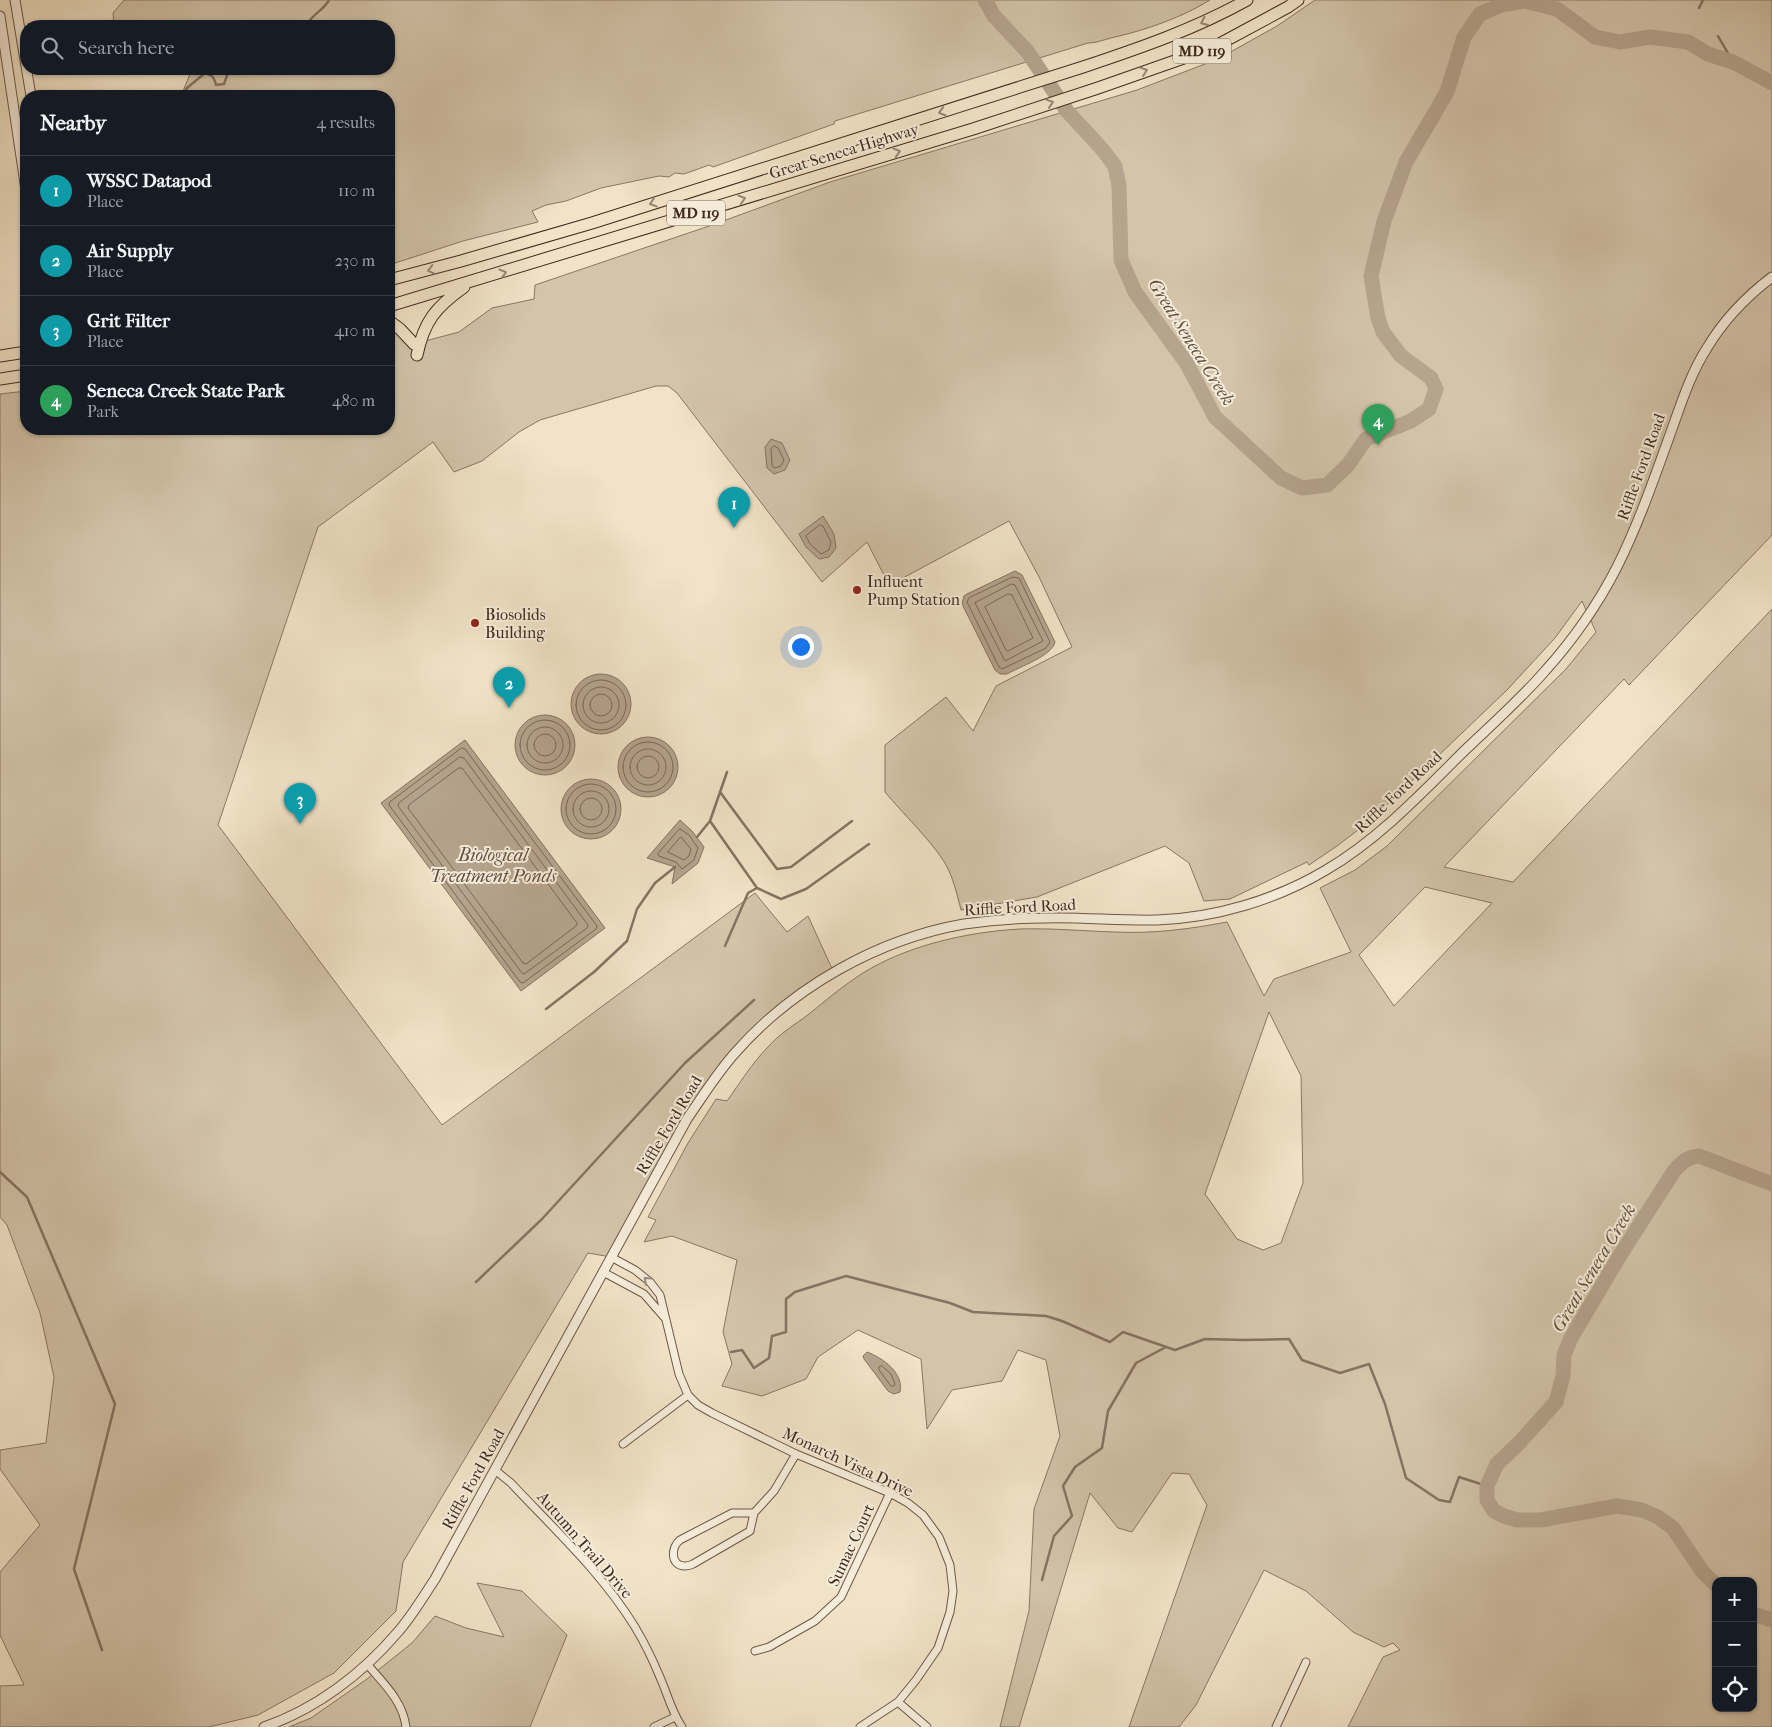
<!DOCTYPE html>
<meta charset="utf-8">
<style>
body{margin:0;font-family:"IM FELL French Canon",serif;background:#20242c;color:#f1f3f6}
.controls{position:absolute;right:15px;bottom:15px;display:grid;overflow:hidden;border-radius:10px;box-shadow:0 1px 4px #0004}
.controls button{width:45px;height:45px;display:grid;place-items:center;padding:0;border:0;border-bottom:1px solid #363941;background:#171b24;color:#f1f3f6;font:25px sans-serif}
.you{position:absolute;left:800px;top:646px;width:18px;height:18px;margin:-12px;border:4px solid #fff;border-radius:50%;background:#1a73e8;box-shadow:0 0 0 8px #1a73e833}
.badge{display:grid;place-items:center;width:32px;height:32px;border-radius:50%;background:#c59692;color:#fff;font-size:16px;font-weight:700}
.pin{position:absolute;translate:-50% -41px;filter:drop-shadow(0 1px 2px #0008)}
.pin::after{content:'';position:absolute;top:26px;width:18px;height:15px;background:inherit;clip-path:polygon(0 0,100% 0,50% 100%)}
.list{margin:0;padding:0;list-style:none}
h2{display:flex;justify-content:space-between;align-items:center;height:65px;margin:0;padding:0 20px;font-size:21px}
h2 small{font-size:16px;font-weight:400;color:#9ea1a6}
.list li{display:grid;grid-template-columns:32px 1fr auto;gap:15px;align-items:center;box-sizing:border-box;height:70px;padding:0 20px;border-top:1px solid #363941}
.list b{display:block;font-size:19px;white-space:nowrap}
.list p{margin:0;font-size:16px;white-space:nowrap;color:#9ea1a6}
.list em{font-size:16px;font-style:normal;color:#9ea1a6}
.icon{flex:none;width:28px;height:28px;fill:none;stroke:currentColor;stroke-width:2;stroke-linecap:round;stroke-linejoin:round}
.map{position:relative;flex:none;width:1772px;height:1727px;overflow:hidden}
.search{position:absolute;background:#171b24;box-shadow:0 1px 4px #0004;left:20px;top:20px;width:375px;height:55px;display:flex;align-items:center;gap:12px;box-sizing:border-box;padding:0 18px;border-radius:20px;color:#9ea1a6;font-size:19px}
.panel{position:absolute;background:#171b24;box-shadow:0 1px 4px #0004;left:20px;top:90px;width:375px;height:345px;border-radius:20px}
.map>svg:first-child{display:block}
.green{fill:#d3c4aa;stroke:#8a7764;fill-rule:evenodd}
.water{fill:#b5a48e;stroke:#867361}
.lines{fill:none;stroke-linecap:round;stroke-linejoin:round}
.shore{stroke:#7a6756;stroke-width:1}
.stream{stroke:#867361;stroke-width:2.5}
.river{stroke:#b5a48e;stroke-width:15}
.minor-casing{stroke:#6c5848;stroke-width:9}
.tertiary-casing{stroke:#6c5848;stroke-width:11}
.primary-casing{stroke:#402a1e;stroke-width:13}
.minor{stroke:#f6eddb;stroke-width:7}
.tertiary{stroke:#f6eddb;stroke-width:9}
.primary{stroke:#f1e3c7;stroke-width:11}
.oneway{stroke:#988672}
.oneway2{stroke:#9b8c7c}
.poi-dot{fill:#8f2418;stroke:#f6eddb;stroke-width:2}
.labels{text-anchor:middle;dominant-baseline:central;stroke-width:4;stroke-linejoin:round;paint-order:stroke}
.shield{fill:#f6eddb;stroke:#776457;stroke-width:1}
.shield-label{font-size:15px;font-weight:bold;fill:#402a1e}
.street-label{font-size:16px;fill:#402a1e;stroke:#f6eddb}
.poi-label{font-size:16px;fill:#402a1e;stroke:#f6eddb;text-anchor:start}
.water-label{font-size:18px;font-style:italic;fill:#634f40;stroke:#f6eddb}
</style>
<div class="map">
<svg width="1772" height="1727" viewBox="0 0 1772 1727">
<rect width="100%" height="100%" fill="#f1e3c7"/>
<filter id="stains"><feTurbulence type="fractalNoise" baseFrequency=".004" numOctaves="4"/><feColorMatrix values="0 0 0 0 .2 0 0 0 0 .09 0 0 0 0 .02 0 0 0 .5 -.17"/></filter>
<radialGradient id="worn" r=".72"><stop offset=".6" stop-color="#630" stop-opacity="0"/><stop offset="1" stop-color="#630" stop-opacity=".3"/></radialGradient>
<!-- green -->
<path class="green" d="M 124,0 L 1210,0 C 1183,17 1146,30 1115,37 C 1105,39 1098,43 1088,43 L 835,121 L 834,124 L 713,167 L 709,165 L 684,174 L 675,173 L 669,177 L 659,176 L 601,188 L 566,201 L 546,205 L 532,211 L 538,222 L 463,241 L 389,265 L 389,96 L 181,96 L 190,74 L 152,69 L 389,69 L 389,26 L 114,26 L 113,13 Z
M 1315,0 L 1772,0 L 1772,535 L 1629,685 L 1624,679 L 1444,867 L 1513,882 L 1772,609 L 1772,1727 L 1348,1727 L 1383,1657 L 1400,1650 L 1393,1643 L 1384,1647 L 1353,1632 L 1306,1591 L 1264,1570 L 1196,1705 L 1179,1727 L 1129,1727 L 1207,1505 L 1189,1474 L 1172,1473 L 1132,1532 L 1118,1528 L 1090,1493 L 1019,1727 L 1000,1727 L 1029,1611 L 1034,1509 L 1060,1436 L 1046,1360 L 1018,1350 L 1002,1381 L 952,1390 L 927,1429 L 921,1359 L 858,1330 L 818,1357 L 806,1379 L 762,1396 L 722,1386 L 732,1364 L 723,1332 L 737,1260 L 672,1236 L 644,1242 L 656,1220 L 648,1217 L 688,1143 L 716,1099 L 727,1101 C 740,1083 752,1063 768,1047 C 779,1034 796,1024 809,1014 C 824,1002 839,989 854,979 C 899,947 965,932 1020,929 C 1051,928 1083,931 1114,932 C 1153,934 1190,929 1227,922 L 1264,996 L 1274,979 L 1351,952 L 1320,888 L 1355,870 L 1387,846 L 1566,669 L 1596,632 L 1582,601 L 1555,638 L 1507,690 L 1371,820 L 1337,846 L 1309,865 L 1307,862 L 1230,899 L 1204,901 L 1189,863 L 1165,846 L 1037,897 L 961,910 C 957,894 953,877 945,863 C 930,839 903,814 885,792 L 885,745 L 946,697 L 973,731 L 996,686 L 1072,647 L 1039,577 L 1009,521 L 901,579 L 890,587 L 867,542 L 822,582 L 677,393 L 668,386 L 656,386 L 540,420 L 519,432 L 482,461 L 454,472 L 433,442 L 318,527 L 218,825 L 442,1125 L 755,893 L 787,932 L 808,916 L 834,973 L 784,1007 L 716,1076 L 611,1257 L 588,1253 L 403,1562 L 396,1611 L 334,1673 L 258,1715 L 209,1727 L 0,1727 L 0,1686 L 24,1685 L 0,1635 L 0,1572 L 40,1525 L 0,1469 L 0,1450 L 46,1443 L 54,1377 L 40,1313 L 7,1225 L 0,1217 L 0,394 L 26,391 L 26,429 L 389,429 L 389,324 L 414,344 L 459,332 L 492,308 L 534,299 L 535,285 L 715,224 L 830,182 L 1137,90 L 1218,59 L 1277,26 ZM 1425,887 L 1492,903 L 1394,1006 L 1359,955 ZM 1269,1012 L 1301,1076 L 1303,1183 L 1281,1243 L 1263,1250 L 1237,1239 L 1205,1194 ZM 1716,1581 L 1753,1581 L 1753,1708 L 1716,1708 Z
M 477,1583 L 522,1591 L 567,1635 L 530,1727 L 289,1727 L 311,1718 L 367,1679 L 412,1643 L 435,1616 L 466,1628 L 504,1637 Z"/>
<!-- water -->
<path class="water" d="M 771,439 L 782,443 L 790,460 L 785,470 L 774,474 L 767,468 L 765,447 Z
M 823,516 L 834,534 L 836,548 L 829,557 L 819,559 L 806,547 L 799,534 Z
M 1015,571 L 1022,575 L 1055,642 C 1052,656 1019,667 1007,674 L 1000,674 L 995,670 L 962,604 L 964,596 L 967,594 Z
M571 704a30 30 0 1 1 60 0a30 30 0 1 1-60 0Z
M515 745a30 30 0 1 1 60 0a30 30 0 1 1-60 0Z
M618 767a30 30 0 1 1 60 0a30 30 0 1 1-60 0Z
M 465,740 L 605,928 L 521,991 L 381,803 Z
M561 809a30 30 0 1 1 60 0a30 30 0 1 1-60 0Z
M 680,820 L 692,831 L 704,847 L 698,863 L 672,884 L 675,867 L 647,858 Z
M 867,1352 C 883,1358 904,1373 900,1392 L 894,1394 L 888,1391 L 864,1359 L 863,1356 Z"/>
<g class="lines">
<!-- shore -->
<path class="shore" d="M 774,446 L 778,448 L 784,460 L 781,466 L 775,468 L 772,466 L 771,449 Z
M 820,525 L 823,526 L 831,542 L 829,550 L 821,554 L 810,544 L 806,536 Z
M 1013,577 L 1019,578 L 1050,642 L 1046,648 L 1002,669 L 999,667 L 967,602 L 969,598 Z
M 1012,584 L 1015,585 L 1043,641 L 1005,661 L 975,603 Z
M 1008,594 L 1012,595 L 1033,638 L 1008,651 L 1006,650 L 985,607 Z
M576 705a25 25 0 1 1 50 0a25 25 0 1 1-50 0Z
M583 705a18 18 0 1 1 36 0a18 18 0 1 1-36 0Z
M590 705a11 11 0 1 1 22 0a11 11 0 1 1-22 0Z
M520 745a25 25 0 1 1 50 0a25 25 0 1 1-50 0Z
M527 745a18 18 0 1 1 36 0a18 18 0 1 1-36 0Z
M534 745a11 11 0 1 1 22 0a11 11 0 1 1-22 0Z
M623 767a25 25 0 1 1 50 0a25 25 0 1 1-50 0Z
M 462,748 L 465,749 L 597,926 L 596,929 L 523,983 L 520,982 L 389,805 L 390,802 Z
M630 767a18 18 0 1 1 36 0a18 18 0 1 1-36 0Z
M637 767a11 11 0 1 1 22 0a11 11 0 1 1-22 0Z
M 460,757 L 464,758 L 588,925 L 587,928 L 524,974 L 522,973 L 398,806 L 399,803 Z
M 459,768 L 462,768 L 577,923 L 576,926 L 526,964 L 523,963 L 408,808 L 409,805 Z
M566 809a25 25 0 1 1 50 0a25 25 0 1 1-50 0Z
M573 809a18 18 0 1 1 36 0a18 18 0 1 1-36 0Z
M580 809a11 11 0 1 1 22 0a11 11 0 1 1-22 0Z
M 680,829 L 689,835 L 698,848 L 694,860 L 682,869 L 676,862 L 659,856 L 658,854 Z
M 681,837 L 691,849 L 689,856 L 684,860 L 668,852 Z
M 882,1366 L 891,1374 L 895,1384 L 894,1386 L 891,1386 L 879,1370 L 879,1367 Z"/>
<!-- stream -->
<path class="stream" d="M 1699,8 L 1703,0
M 306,26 C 312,14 322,12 329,0
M 1718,36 L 1733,62
M 236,69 C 243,71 249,73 255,69
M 181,96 L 187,88 L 205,73 C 212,75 214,77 216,85 L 224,84 L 228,73 L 233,69
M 720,792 L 777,869 L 791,867 L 852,821
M 710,821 L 757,888 L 781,899 L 806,889 L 869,844
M 697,837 L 710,821 L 727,772
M 725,946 L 748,893 L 757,888
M 546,1009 L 594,972 L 627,941 L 637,909 L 655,883 L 675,867
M 0,1172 L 27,1197 L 115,1404 L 74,1569 L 102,1650
M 476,1282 L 542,1219 L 685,1063 L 754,1000
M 731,1352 L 742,1350 L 754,1368 L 769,1358 L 772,1336 L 786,1332 L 786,1299 L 795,1292 L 846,1276 L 950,1303 L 973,1312 L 1046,1316 L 1062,1321 L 1110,1342 L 1123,1332 L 1175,1350 L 1205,1339 L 1244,1340 L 1289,1339 L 1302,1360 L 1340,1373 L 1369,1364 L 1385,1404 L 1406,1478 L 1439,1500 L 1450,1502 L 1459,1477 L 1487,1486
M 1042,1580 L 1054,1536 L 1072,1516 L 1063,1486 L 1075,1467 L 1102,1448 L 1108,1411 L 1136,1363 L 1166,1347"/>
<!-- river -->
<path class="river" d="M 985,0 L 994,16 L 1027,51 L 1067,111 L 1102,149 L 1115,166 L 1119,186 L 1121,260 L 1135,292 L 1187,364 L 1215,417 L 1281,478 L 1302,488 L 1327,485 L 1348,465 L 1366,439 L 1411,421 L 1429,409 L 1436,389 L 1431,378 L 1401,356 L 1383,332 L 1378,318 L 1371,276 L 1384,221 L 1406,162 L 1447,92 L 1464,37 L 1480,14 L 1501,5 L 1525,1 L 1557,9 L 1595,37 L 1620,42 L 1650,37 L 1688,42 L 1708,54 L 1733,62 L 1772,83
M 1716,1585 L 1702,1571 L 1673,1528 L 1658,1517 L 1642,1510 L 1617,1506 L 1541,1520 L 1517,1520 L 1504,1516 L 1494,1511 L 1487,1500 L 1487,1486 L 1497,1464 L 1520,1442 L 1556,1402 L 1563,1376 L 1564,1355 L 1571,1338 L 1619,1257 L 1674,1171 C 1682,1162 1687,1157 1699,1156 L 1772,1184
M 1753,1614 L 1772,1620"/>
<!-- minor casing -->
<g class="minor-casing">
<path id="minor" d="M 611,1257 L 635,1270 L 650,1282 L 660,1295 L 679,1374 L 688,1395 L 698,1405 L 712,1413 L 796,1454 L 890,1493 L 908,1503 L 923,1515 L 939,1537 L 950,1565 L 953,1591 L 950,1612 L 938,1648 L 916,1680 L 898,1702 L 860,1727
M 603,1272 L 644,1294 L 664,1317
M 623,1444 L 688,1395
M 495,1470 L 511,1483 C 554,1529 602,1573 635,1627 C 644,1642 652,1658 659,1675 C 667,1692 671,1711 682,1727
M 754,1513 L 750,1531 L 693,1564 C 691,1565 688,1566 685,1566 C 670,1566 671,1547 680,1540 L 732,1513 L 754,1513 L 774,1491 L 796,1454
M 755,1651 L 769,1647 L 815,1621 L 841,1597 L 890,1493
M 367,1664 C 383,1683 403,1701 406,1727
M 898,1702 L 927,1727
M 654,1727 L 675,1717
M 1276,1727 L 1306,1662"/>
</g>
<!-- tertiary casing -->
<g class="tertiary-casing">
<path id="tertiary" d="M 15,0 L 31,96
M 0,16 L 26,190
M 264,1727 C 316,1709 362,1674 397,1633 C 412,1616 423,1597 435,1579 L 687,1119 C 703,1096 717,1073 735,1053 C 793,987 878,939 964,924 C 991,920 1019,918 1046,918 C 1083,917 1120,921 1157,920 C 1215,918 1276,900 1326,870 C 1377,840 1419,796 1461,754 C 1489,727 1520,700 1545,671 C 1573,640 1598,604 1617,567 C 1639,523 1655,476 1672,429 C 1682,401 1691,373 1707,348 C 1723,321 1747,296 1772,277"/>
</g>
<!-- primary casing -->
<g class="primary-casing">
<path id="primary" d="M 389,280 L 461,261 L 592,223 L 1083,67 C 1140,48 1195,29 1247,0
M 389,306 L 973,129 L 1098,88 L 1212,48 L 1288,7 L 1298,0
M 389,321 L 400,329 L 414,344
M 417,355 C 424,321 436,307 464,287
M 0,356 L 26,352
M 0,379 L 26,375"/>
</g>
<!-- minor -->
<use href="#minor" class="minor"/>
<!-- tertiary -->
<use href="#tertiary" class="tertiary"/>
<!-- primary -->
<use href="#primary" class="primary"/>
</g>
<!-- one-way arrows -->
<defs><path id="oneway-chevron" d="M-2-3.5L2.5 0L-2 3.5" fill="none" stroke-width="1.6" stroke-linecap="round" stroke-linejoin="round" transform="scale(1.25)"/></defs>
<g class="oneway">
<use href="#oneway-chevron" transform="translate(1204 22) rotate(155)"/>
<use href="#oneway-chevron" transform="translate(1144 71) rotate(-19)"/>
<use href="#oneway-chevron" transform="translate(1050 103) rotate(-18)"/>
<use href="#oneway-chevron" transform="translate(942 112) rotate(163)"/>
<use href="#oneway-chevron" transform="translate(897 152) rotate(-16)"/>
<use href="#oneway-chevron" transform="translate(742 199) rotate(-17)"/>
<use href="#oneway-chevron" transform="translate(653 203) rotate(162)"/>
<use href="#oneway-chevron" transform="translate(431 270) rotate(165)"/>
<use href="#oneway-chevron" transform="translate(503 273) rotate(-17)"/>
</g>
<use class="oneway2" href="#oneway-chevron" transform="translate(647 1280) rotate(-138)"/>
<!-- markers -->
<g class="poi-dot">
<circle cx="857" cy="590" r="5"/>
<circle cx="475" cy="623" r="5"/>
</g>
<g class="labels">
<!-- shield labels -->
<g class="shield">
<rect x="1173" y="38.5" width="58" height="25" rx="4"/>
<rect x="667" y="200.5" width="58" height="25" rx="4"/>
</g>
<g class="shield-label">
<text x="1202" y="51">MD 119</text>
<text x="696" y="213">MD 119</text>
</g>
<!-- street labels -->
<g class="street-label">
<text transform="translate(844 151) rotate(-17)">Great Seneca Highway</text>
<text transform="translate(1641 467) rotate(-70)">Riffle Ford Road</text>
<text transform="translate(1398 792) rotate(-43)">Riffle Ford Road</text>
<text transform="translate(1020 907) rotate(-3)">Riffle Ford Road</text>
<text transform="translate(669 1125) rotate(-59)">Riffle Ford Road</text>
<text transform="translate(848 1462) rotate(25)">Monarch Vista Drive</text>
<text transform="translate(473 1479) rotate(-61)">Riffle Ford Road</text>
<text transform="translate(585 1545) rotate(49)">Autumn Trail Drive</text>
<text transform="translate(851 1545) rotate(-65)">Sumac Court</text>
</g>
<!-- poi labels -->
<g class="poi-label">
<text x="867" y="581">Influent<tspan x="867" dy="18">Pump Station</tspan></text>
<text x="485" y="614">Biosolids<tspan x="485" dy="18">Building</tspan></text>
</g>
<!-- water labels -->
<g class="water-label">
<text transform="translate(1191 342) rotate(58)">Great Seneca Creek</text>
<text x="493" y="855">Biological<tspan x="493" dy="21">Treatment Ponds</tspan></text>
<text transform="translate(1594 1268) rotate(-59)">Great Seneca Creek</text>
</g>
</g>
<rect width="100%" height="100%" filter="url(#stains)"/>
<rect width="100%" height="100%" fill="url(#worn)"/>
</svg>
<div class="controls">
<button>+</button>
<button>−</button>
<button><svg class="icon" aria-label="locate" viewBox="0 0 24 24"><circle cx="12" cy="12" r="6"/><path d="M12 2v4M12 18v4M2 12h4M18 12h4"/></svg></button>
</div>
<div class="you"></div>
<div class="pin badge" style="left:734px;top:528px;background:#0f9aa8">1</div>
<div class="pin badge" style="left:509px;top:708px;background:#0f9aa8">2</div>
<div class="pin badge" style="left:300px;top:824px;background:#0f9aa8">3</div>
<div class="pin badge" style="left:1378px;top:445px;background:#2e9e5b">4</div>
<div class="search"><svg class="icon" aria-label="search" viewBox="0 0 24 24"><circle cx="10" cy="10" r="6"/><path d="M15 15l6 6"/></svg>Search here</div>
<section class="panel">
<h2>Nearby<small>4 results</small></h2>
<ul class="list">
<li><span class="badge" style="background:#0f9aa8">1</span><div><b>WSSC Datapod</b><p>Place</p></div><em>110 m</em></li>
<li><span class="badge" style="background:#0f9aa8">2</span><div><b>Air Supply</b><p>Place</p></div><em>230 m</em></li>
<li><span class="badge" style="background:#0f9aa8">3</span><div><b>Grit Filter</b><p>Place</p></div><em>410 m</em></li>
<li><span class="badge" style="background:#2e9e5b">4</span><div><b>Seneca Creek State Park</b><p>Park</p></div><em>480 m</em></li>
</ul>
</section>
</div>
